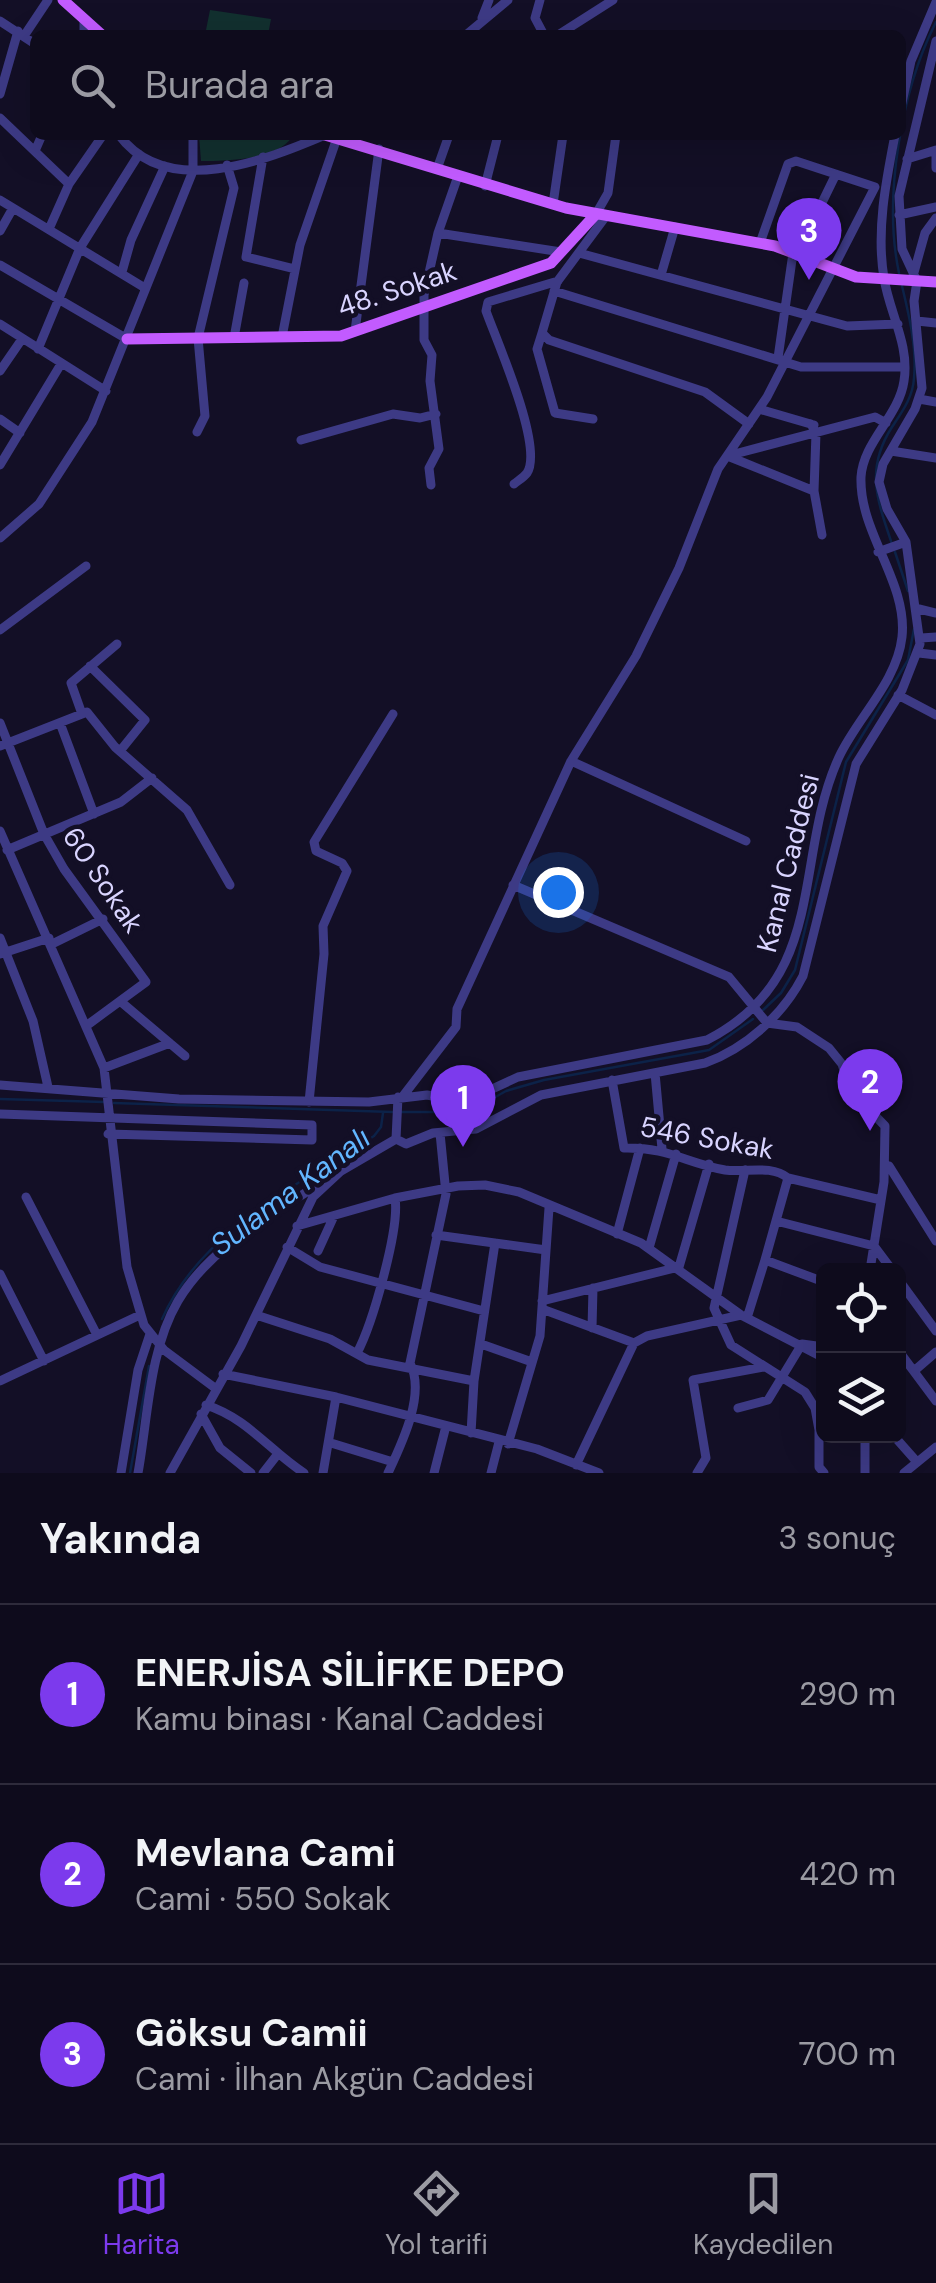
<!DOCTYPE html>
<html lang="tr">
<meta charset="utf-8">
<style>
body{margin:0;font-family:"DM Sans",sans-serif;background:#171425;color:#f1f3f6}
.controls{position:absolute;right:30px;bottom:30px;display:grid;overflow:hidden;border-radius:15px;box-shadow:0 10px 40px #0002}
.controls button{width:90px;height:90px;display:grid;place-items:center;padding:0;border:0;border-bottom:2px solid #2e2b3b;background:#0e0b1c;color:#f1f3f6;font:50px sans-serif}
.you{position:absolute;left:558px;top:892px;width:35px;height:35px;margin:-25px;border:8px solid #fff;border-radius:50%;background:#1a73e8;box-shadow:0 0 0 15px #1a73e833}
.badge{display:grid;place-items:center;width:65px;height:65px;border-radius:50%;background:#7c3aed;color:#fff;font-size:32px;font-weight:700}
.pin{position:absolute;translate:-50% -82px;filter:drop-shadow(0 2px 5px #0008)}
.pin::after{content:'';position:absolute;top:52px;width:35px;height:30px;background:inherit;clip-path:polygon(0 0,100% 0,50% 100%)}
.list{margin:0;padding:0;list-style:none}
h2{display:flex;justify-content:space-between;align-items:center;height:130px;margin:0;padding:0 40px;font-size:42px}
h2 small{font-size:32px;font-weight:400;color:#9b9ba3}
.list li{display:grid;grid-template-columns:65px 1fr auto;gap:30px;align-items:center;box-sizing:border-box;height:180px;padding:0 40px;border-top:2px solid #2e2b3b}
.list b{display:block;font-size:38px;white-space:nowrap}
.list p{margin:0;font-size:32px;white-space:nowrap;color:#9b9ba3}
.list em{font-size:32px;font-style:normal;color:#9b9ba3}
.icon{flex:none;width:55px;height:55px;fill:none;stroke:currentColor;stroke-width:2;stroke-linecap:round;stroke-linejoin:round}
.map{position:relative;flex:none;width:936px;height:1473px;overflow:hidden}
.search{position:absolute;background:#0e0b1c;box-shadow:0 10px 40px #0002;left:30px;right:30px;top:30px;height:110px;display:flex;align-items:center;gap:25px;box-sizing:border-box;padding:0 35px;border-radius:15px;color:#9b9ba3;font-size:38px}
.sheet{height:670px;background:#0e0b1c}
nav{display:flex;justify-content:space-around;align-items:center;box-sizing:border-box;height:140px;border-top:2px solid #2e2b3b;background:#0e0b1c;font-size:28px;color:#9b9ba3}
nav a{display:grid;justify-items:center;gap:5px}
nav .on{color:#7c3aed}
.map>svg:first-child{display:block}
.green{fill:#12302f}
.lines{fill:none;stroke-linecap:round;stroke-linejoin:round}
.stream{stroke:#0c2248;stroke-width:2.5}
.minor{stroke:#3d3a85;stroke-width:9}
.major{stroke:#c25bff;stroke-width:11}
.labels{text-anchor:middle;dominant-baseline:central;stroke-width:9;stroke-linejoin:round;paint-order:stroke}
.street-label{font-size:28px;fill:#d9d4ff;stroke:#130f26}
.water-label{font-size:30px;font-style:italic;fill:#62b6ff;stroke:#130f26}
</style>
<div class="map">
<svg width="936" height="1473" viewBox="0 0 936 1473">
<rect width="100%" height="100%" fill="#130f26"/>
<!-- green -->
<path class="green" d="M 210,10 L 271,19 L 268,35 L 205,35 Z
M 199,135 L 291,135 L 292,137 C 277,160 226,161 201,161 Z"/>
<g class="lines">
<!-- stream -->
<path class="stream" d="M 899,273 C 883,198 901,91 936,22
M 892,544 C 877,500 865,469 892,427 C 902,412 913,397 914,378 C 917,348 909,315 902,286
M 895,552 L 908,591
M 763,1010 L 781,993 L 795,970 L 846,762 L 908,660 L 914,629
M 0,1099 L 104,1102
M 114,1103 L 392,1112
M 400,1112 L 469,1112 L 506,1091 L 544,1080 L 709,1050 L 753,1019
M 162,1319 C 201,1231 296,1186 374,1136 L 381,1127 L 383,1113
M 130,1473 L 149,1366"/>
<!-- minor -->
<path class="minor" d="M 540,0 L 535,18 L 544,35
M 84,18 L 84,35
M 482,18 L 489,0
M 0,21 L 35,44
M 466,35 L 508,0
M 558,35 L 613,0
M 24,36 L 48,0
M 0,94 L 18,31
M 901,107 L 911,61 L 936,2
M 0,118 L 69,184
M 119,135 C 167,200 266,160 325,135
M 35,151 L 42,135
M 936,151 L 936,168
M 263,157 L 246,257 L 295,269
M 907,159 L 936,150
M 437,169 L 449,135
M 485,186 L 498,135
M 0,200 L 145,288
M 553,204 L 563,135
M 596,214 L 608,193 L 616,135
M 899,215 L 936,207
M 49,229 L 69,184 L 103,135
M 0,231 L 13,208
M 438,233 L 561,252
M 579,253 L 847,326 L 898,324
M 797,254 L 836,174
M 0,265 L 127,339
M 122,272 L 131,240 L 165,166
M 661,275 L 675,227
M 913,276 L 925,233 L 936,218
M 554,291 L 801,367 L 904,367
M 917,321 L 936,323
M 0,324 L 106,391
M 355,331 L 379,149
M 542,333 L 549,340 L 705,392 L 749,424
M 282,337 L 300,245 L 337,138
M 234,338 L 244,283
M 38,349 L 80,248 L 139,154
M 778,358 L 793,253
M 0,371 L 22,339
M 919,399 L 936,402
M 759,409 L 814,425
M 0,419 L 20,433
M 593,419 L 555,413 L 537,349 L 542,333 L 557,282 L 606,216
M 811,424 L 816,433 L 814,491 L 822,535
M 197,432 L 205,416 L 198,338 L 234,188 L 227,165
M 301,440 L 393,414 L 420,418 L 436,414
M 891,451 L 936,458
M 727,456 L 875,417 L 886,423
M 730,457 L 814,491
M 0,465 L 61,364
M 514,484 C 519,480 524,477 527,473 C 544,447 497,342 486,311 L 488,302 L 558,281
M 431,485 L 429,468 L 439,449 L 430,381 L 432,355 L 424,340 L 424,295 L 438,233 L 458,176
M 0,538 L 39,504 L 92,422 L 193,171 L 193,135
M 878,552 L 906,542
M 919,609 L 936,613
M 0,630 L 86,566
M 921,638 L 936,637
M 919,653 L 936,655
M 90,666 L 145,720 L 120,751
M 898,695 L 936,715
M 82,714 L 71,683 L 117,644
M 0,723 L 44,834 L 64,869 L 146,982 L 86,1026
M 60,723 L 94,814
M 0,746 L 87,712 L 115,747 L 187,810 L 230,885
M 571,761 L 746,841
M 0,831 L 104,1068 L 127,1267 L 144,1325 L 164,1350 L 215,1388
M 7,850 L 121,802 L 152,778
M 513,885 L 729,977 L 767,1023 L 797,1027 L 829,1048 L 842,1064 L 850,1090 L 885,1126 L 884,1182 L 870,1270
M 0,938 L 33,1021 L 48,1087
M 52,944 L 103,919
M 0,954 L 49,938
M 120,1001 L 185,1056
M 104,1068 L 170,1043
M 655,1073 L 662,1149
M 612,1080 L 624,1148 C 668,1147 686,1163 725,1170 C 745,1173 771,1164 788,1178
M 0,1085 L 179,1099 L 369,1102 L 427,1095 L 464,1102 L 518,1077 L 707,1040 C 830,977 792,860 839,757 C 857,718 897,682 902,637 C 908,582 859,533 861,477 C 863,442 899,416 904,381 C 910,345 889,312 884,278 C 876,231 886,181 895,135
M 403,1096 L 456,1027 L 457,1009 L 571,761 L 636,656 L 679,568 L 718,469 L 767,397 L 875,187 L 796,161 L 788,164 L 760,243
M 398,1097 L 396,1139 L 406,1144 L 433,1133 L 476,1129 L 541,1095 L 705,1063 C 746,1048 783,1015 803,976 L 856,764 L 902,690 L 920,644 L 906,542 L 887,509 L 879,482 L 883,464 L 915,409 L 922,388 L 914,301 L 917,281 L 902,249 L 899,196 L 936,41
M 309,1102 L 324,954 L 323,926 L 347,871 L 342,863 L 316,851 L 314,842 L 393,714
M 0,1114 L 312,1125 L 312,1140 L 108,1134
M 889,1166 L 936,1241
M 745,1170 L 714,1308 L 731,1345 L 805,1392 L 815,1408 L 819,1430 L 819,1467 L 824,1473
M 26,1197 L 97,1335
M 776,1221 L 874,1246 L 892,1270
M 297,1226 L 395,1198 L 458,1186 L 485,1185 L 519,1192 L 641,1243 L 741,1315 L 824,1358
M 617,1234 L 640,1148
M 436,1235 L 546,1250
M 287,1247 L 320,1267 L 484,1311
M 649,1248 L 676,1154
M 318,1251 L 334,1216
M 765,1260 L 788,1178 L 881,1200
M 0,1274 L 44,1361
M 898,1279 L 936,1331
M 542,1301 L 679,1267 L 709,1164
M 542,1309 L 634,1343
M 256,1315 L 330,1339 L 368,1360 L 474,1381
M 747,1318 L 765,1260 L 824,1282
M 592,1328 L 593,1288
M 481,1344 L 532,1362
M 898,1350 L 936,1401
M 357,1353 C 372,1325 400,1229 395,1198
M 914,1371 L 936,1352
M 223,1374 L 336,1397 L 537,1449 L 599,1473
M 0,1381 L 140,1315
M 206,1405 C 247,1418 269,1450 304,1473
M 738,1408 L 768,1400 L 802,1344 L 824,1347
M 201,1414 L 220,1448 L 251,1473
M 471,1433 L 474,1381 L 495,1243
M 865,1436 L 865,1473
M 894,1436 L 917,1462
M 331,1443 L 393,1462
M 508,1444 L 540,1336 L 549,1208
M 576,1465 L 634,1343 L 647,1336 L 741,1315
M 121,1473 L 138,1370 L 150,1334
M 138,1473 C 148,1418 149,1350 178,1301 C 210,1247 269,1217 319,1184
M 170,1473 L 241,1346 L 313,1197 L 341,1171 L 396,1139
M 263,1473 L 277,1455
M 323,1473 L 336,1397
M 388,1473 C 402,1443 426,1394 410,1363 L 446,1194 L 440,1133
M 434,1473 L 446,1426
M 491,1473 L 499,1442
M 697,1473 L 706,1458 L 693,1380 L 764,1367
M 904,1473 L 936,1447"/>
<!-- major -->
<path class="major" d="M 63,0 L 102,35
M 325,135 L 566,208 L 775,246 L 856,277 L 936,282
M 127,339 L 341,336 L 551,263 L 596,214"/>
</g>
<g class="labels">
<!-- street labels -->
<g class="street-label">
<text transform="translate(397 289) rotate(-18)">48. Sokak</text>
<text transform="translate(788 863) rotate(-76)">Kanal Caddesi</text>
<text transform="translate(103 880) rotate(56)">60 Sokak</text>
<text transform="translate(707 1138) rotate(10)">546 Sokak</text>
</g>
<!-- water labels -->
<g class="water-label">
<text transform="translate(290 1191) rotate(-37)">Sulama Kanalı</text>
</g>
</g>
</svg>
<div class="controls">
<button><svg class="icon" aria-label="locate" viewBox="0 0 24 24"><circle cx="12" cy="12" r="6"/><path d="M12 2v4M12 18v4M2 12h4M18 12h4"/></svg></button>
<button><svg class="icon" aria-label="layers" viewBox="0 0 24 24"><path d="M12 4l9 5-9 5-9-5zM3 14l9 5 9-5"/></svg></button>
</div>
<div class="you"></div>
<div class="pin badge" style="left:463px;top:1147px">1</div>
<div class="pin badge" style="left:870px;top:1131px">2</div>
<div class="pin badge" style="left:809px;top:280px">3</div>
<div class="search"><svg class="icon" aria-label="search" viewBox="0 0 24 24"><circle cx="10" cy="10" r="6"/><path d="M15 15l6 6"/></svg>Burada ara</div>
</div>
<section class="sheet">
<h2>Yakında<small>3 sonuç</small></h2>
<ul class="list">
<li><span class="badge">1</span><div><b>ENERJİSA SİLİFKE DEPO</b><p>Kamu binası · Kanal Caddesi</p></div><em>290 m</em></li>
<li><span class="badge">2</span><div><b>Mevlana Cami</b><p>Cami · 550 Sokak</p></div><em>420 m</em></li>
<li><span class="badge">3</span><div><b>Göksu Camii</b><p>Cami · İlhan Akgün Caddesi</p></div><em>700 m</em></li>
</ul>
</section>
<nav>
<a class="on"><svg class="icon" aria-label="map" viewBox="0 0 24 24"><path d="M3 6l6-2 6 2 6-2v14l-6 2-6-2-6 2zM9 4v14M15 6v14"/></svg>Harita</a>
<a><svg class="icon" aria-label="directions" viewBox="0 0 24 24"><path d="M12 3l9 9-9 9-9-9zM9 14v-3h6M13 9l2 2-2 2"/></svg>Yol tarifi</a>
<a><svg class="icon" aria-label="saved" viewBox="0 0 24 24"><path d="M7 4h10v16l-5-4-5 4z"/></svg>Kaydedilen</a>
</nav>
